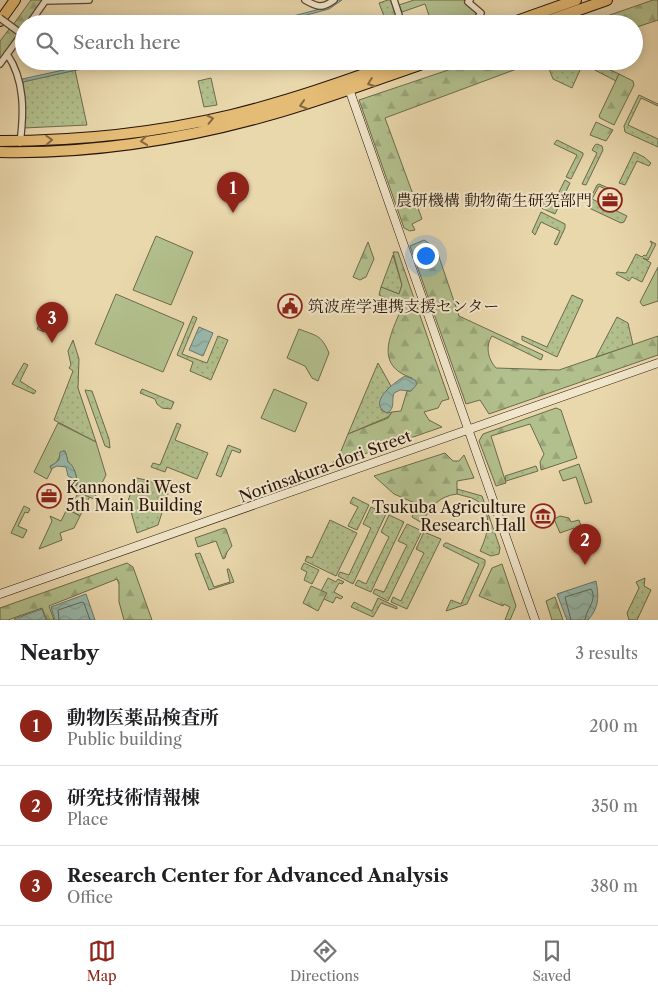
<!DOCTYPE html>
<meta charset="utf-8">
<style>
body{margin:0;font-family:"Libre Caslon Text","Noto Serif JP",serif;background:#f2f2f2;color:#202124}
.you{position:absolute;left:425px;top:255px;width:18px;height:18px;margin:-12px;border:4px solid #fff;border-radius:50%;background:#1a73e8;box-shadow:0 0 0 8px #1a73e833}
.badge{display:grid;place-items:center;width:32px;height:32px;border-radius:50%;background:#8f2418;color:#fff;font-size:16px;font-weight:700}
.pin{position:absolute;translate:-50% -41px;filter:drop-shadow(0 1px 2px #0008)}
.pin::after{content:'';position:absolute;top:26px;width:18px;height:15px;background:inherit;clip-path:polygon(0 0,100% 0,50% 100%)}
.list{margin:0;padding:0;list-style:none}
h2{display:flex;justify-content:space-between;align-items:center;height:65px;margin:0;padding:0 20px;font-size:21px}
h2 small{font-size:16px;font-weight:400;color:#757577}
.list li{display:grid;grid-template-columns:32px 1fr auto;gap:15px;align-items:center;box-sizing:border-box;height:80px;padding:0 20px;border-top:1px solid #e0e0e0}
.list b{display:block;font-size:19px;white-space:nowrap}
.list p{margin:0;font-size:16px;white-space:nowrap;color:#757577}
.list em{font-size:16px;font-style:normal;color:#757577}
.icon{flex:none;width:28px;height:28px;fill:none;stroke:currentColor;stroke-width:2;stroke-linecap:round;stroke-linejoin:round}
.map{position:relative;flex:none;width:658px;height:620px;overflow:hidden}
.search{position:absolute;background:#fff;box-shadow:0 2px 12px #0003;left:15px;right:15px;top:15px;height:55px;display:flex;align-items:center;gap:12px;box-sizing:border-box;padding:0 18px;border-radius:28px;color:#757577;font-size:19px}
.sheet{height:305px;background:#fff}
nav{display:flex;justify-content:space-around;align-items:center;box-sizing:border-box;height:70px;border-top:1px solid #e0e0e0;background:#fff;font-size:14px;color:#757577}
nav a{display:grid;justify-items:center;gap:2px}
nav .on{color:#8f2418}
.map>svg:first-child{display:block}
.grass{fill:url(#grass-dots);stroke:#6d6a4c}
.forest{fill:url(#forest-firs);stroke:#6d6a4c}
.garden{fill:#b2c08d;stroke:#6d6a4c}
.water{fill:url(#water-waves);stroke:#6b776c}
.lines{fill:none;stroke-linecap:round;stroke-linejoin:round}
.shore{stroke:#60675c;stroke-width:1}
.street-casing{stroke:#584634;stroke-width:8}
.secondary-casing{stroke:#28150b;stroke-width:9}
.highway-casing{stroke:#28150b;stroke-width:12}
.street{stroke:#f1e6ca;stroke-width:5.5}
.secondary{stroke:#f1e6ca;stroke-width:8}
.highway{stroke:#e5bc76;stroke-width:10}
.street-bridge-casing{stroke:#584634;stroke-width:8;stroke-linecap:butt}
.street-bridge{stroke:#f1e6ca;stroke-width:5.5}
.oneway{stroke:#866840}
.labels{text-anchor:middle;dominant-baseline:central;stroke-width:4;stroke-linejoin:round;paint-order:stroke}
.poi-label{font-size:16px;fill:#28150b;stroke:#f1e6ca;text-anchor:end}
.street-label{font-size:16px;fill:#28150b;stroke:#f1e6ca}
</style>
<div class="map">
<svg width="658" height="620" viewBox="0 0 658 620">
<defs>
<pattern id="grass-dots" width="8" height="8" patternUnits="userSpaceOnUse" patternTransform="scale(1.25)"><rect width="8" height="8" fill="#b2c08d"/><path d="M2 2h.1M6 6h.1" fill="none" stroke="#99a478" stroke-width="1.8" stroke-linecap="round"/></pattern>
<pattern id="forest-firs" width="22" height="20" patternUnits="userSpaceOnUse" patternTransform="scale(1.25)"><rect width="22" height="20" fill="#b2c08d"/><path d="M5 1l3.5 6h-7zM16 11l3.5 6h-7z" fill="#99a478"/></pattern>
<pattern id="water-waves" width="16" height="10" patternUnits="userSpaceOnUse" patternTransform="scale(1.25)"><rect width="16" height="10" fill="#98b9ac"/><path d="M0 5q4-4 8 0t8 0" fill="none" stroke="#839e93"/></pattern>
</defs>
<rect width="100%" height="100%" fill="#ead8ad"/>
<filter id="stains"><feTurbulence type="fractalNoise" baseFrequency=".004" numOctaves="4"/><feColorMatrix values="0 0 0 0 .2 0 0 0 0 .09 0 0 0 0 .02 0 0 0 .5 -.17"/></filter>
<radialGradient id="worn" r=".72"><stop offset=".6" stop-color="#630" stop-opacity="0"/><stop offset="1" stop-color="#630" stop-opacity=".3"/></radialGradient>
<!-- grass -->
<path class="grass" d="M 388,0 L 392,0 L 400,24 L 387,24 L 379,3 Z
M 546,61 L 584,61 L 572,88 L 553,79 Z
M 591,61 L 619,74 L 616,81 L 589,67 Z
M 75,70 L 87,125 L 24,128 L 23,82 Z
M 211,78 L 217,105 L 204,107 L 198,81 Z
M 639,95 L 658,104 L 658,106 L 641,98 L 628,125 L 658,139 L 658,147 L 625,132 L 624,126 Z
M 557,140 L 583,153 L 583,155 L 571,179 L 566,177 L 577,155 L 554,144 Z
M 597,144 L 602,146 L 603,150 L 586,185 L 582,184 L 597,153 L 592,150 L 595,145 Z
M 634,152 L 644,157 L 651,163 L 649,166 L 637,161 L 625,185 L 619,183 Z
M 565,180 L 570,183 L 555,214 L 539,207 L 543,199 L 553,204 Z
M 599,184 L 622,194 L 621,196 L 599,186 L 592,199 L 627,216 L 624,222 L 621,223 L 589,208 L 588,203 L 597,185 Z
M 541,212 L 565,224 L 565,228 L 557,245 L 554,244 L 560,231 L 541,222 L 535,235 L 532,232 Z
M 650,241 L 656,244 L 648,260 L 643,258 L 651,263 L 642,282 L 632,277 L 629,281 L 616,274 L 617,272 L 626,273 L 636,254 L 642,257 L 644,255 L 646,256 L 652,244 Z
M 393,255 L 402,285 L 399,294 L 381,287 Z
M 572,295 L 583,300 L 557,357 L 522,340 L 522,336 L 547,347 Z
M 48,306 L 61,320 L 60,325 L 49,322 L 44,332 L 37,329 Z
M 193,316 L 197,318 L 182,354 L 207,363 L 218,336 L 228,340 L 211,380 L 190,371 L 193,362 L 177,355 Z
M 617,317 L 628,323 L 633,345 L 596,357 Z
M 73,340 L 79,359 L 78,388 L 96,442 L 54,420 L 73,371 L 69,368 L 71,365 L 68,351 Z
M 24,363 L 28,365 L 20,381 L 36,391 L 34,394 L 12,384 Z
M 378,363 L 391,386 L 388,389 L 381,410 L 387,413 L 392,412 L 388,417 L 348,434 Z
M 142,389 L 174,402 L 171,409 L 162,408 L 157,404 L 155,399 L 140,393 Z
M 85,390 L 92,391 L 109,439 L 110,448 L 105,446 Z
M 177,423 L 181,425 L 175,440 L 208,453 L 197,479 L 167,467 L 165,472 L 151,467 L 153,463 L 160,465 Z
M 228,445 L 241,450 L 240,453 L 232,450 L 221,477 L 216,475 Z
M 536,466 L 538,471 L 506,481 L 505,476 Z
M 136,478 C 147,480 163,483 168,494 L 158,525 L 137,533 L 128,501 Z
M 457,489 L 482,496 L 500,548 L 499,554 L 491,556 L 480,551 C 488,534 494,513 476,500 C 471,497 463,496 457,494 Z
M 353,497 L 369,505 L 357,530 L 348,526 L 358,507 L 350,503 Z
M 371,507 L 386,514 L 353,584 L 338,576 L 340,572 L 349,575 L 371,528 L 363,524 Z
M 389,515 L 404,522 L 371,592 L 355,585 L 358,580 L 366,584 L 389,537 L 381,532 Z
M 330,520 L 357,533 L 336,576 L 305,561 L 307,556 L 312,558 Z
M 407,524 L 422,531 L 388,601 L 373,593 L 375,589 L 384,592 L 407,545 L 398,541 Z
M 424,532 L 441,539 L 407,609 L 391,602 L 393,597 L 401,601 L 424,553 L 416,549 Z
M 445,543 L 447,543 L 485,560 L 485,564 L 467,604 L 446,611 L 451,600 L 461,604 L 479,564 L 443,546 Z
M 200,553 L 214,587 L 230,582 L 227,569 L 229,569 L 234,582 L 209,590 L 195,554 Z
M 304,563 L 319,570 L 312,584 L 304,580 L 307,572 L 301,569 Z
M 328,578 L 336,582 L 338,579 L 344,582 L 342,584 L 339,583 L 334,592 L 343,597 L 341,599 L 336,597 L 333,603 L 324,599 L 326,593 L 321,591 Z
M 645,578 L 644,586 L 651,590 L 637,620 L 629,620 L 627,613 L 639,588 L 636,582 Z
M 378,598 L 397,607 L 397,609 L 381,603 L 373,617 L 351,607 L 354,602 L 372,611 Z"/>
<!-- forest -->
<path class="forest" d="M 31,0 L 42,0 L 26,24 L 24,24 L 22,30 L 13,25 Z
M 653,0 L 658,0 L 658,20 L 634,28 L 634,24 L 584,24 Z
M 10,28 L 18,34 L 0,60 L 0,41 Z
M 475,61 L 538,61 L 385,118 L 422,219 L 412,224 L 415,230 L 410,231 L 404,228 L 359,100 Z
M 619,74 L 633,81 L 634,85 L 614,125 L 600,118 L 599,116 Z
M 596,122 L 613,130 L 606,141 L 590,135 Z
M 424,240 L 436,248 L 459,316 L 543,355 L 541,360 L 492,336 C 485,346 488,359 496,368 L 559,370 L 658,336 L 658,355 L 489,414 L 480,400 L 466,404 L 410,246 Z
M 368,242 L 374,259 L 366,277 L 360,280 L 353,277 Z
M 393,252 L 398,252 L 449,399 L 442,401 L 438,408 L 424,412 L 429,420 L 442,427 L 329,466 L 339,456 L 348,434 L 388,418 L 392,412 L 401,411 L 407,391 L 411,391 L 412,378 C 373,365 391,334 402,307 L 379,295 L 381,287 L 399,294 L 402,285 Z
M 556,408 L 561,410 L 577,458 L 541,470 L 540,462 L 544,454 L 530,424 L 491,436 L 506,483 L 496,486 L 479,441 L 483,434 Z
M 445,453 L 453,461 L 459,461 L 464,455 L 474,478 L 457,481 L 457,494 C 439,496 430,507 422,523 L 412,517 L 417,504 L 394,494 L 374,476 Z
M 78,493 L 90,496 L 80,516 L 69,510 Z
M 560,516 L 569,518 L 571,522 L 579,520 L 584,535 L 577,537 L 574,528 L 560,533 L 554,519 Z
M 224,528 L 226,529 L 232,546 L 227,552 L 225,558 L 223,559 L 216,541 L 198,547 L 195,538 Z
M 127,563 L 133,567 L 152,620 L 124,620 L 119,602 L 119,584 L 117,579 L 49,606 L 54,620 L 47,620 L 42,608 L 8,620 L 0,620 L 0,608 Z
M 502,564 L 516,606 L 510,620 L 505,620 L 510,607 L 504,604 L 503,606 L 479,596 L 492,568 Z
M 311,586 L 327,593 L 318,611 L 303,603 Z
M 555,597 L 563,620 L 552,620 L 546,601 Z"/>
<!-- garden -->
<path class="garden" d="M 414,0 L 466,0 L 466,4 L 475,10 L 476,14 L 466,24 L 432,24 L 425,4 L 402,12 L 399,5 Z
M 156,236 L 193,252 L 171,305 L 133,290 Z
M 658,267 L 658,301 L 643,306 L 640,302 Z
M 116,294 L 184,323 L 163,372 L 95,344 Z
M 299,329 C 316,336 321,334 329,353 L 318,381 L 312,378 L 305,366 L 287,358 Z
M 274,389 L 307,403 L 295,432 L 261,418 Z
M 58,423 L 96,442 L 106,475 L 94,499 L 70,489 L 72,485 L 77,485 C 78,478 74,466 68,462 L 65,451 L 63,451 L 56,463 L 50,466 L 52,469 L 47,479 L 34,472 Z
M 579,464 L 592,502 L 585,504 L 576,477 L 563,481 L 559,471 Z
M 24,506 L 30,509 L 28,513 L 25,512 L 18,526 L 27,530 L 23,538 L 11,533 Z
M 67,509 L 80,516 L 74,528 L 60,533 L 62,540 L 39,549 L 52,521 L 50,516 L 61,521 Z"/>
<!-- water -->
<path class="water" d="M 338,0 L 342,0 L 329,9 L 273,24 L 262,24 L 328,7 Z
M 105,61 L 118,61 L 22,82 L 22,79 Z
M 199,327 L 213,333 L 203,356 L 189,350 Z
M 405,376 L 415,380 L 417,384 L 411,391 L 400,390 L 394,393 C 391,401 396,408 387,413 C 366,403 395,382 405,376 Z
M 63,451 L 66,453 L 68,462 C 75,466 75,475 78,481 L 76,486 L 73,483 L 74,479 L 68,476 L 66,467 L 57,466 L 51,469 L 50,467 L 59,460 L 60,452 Z
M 596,581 C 599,596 599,608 588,620 L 567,620 L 557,594 Z
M 86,594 L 95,620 L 55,620 L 51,607 Z
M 42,609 L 46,620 L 15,620 L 14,619 Z"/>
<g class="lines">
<!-- shore -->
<path class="shore" d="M 59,620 L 58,610 L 82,602 L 84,603 L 90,620
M 571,620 L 565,597 L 591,589 C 598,600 586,609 585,620"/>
<!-- street casing -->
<g class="street-casing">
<path id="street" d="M 305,0 C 317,7 322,9 334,0
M 394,0 L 402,24
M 470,0 L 468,2 L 481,13 L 473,24
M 45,1 L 89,0
M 29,24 L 46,0
M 7,54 C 25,80 24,113 20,143
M 0,64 L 24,31"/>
</g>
<!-- secondary casing -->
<g class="secondary-casing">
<path id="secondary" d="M 348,86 L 535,620
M 0,594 L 658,363"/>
</g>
<!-- highway casing -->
<g class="highway-casing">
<path id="highway" d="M 0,21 L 15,0
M 508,24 L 576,0
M 539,24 L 607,0
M 0,141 C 77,141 156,133 231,115 C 289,101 345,81 401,61
M 0,152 C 91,154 185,139 273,114 C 326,99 378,79 431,61"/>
</g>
<!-- street -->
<use href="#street" class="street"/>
<!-- secondary -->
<use href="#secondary" class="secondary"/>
<!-- highway -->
<use href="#highway" class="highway"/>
<!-- street-bridge casing -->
<g class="street-bridge-casing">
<path id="street-bridge" d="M 0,18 L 19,32"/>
</g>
<!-- street-bridge -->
<use href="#street-bridge" class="street-bridge"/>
</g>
<!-- one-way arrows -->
<defs><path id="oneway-chevron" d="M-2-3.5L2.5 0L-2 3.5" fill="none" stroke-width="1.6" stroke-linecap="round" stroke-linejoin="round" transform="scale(1.25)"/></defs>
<g class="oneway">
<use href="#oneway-chevron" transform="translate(371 83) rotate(160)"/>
<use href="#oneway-chevron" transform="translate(303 105) rotate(163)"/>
<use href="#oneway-chevron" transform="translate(210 119) rotate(-12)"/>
<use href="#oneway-chevron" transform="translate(49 140) rotate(-3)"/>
<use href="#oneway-chevron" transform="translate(144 141) rotate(172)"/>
</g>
<!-- icons -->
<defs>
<g id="office-ring" transform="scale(1.25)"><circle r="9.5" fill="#f1e6ca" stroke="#8f2418" stroke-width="1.5"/><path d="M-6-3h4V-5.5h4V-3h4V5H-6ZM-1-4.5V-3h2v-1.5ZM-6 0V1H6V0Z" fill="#8f2418"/></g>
<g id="civic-ring" transform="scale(1.25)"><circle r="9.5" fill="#f1e6ca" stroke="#8f2418" stroke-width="1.5"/><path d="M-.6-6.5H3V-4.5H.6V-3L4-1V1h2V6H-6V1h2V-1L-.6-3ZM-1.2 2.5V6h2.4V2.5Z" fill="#8f2418"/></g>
<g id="museum-ring" transform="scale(1.25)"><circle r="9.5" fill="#f1e6ca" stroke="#8f2418" stroke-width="1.5"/><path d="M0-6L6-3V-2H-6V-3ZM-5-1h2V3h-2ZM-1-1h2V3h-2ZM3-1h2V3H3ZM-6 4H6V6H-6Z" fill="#8f2418"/></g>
</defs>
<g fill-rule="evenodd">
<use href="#office-ring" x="610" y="200"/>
<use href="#civic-ring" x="290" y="306"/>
<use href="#office-ring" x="49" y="496"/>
<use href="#museum-ring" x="543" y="516"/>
</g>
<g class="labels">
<!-- poi labels -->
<g class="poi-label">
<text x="592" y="200">農研機構 動物衛生研究部門</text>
<text x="308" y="306" text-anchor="start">筑波産学連携支援センター</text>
<text x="66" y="487" text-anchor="start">Kannondai West<tspan x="66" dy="18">5th Main Building</tspan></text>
<text x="526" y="507">Tsukuba Agriculture<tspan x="526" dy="18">Research Hall</tspan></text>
</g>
<!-- street labels -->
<g class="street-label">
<text transform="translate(325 466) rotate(-20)">Norinsakura-dori Street</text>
</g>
</g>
<rect width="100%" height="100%" filter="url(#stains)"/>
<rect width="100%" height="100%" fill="url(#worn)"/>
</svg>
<div class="you"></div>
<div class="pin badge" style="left:233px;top:213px">1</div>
<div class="pin badge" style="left:585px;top:565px">2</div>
<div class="pin badge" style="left:52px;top:343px">3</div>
<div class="search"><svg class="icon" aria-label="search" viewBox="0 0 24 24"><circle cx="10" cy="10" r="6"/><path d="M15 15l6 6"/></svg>Search here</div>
</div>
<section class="sheet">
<h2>Nearby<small>3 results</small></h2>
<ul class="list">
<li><span class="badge">1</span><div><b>動物医薬品検査所</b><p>Public building</p></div><em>200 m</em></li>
<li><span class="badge">2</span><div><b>研究技術情報棟</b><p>Place</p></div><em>350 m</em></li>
<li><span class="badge">3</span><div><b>Research Center for Advanced Analysis</b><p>Office</p></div><em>380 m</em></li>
</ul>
</section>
<nav>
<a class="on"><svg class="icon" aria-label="map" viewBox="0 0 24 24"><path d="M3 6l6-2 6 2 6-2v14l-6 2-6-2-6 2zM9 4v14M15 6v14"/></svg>Map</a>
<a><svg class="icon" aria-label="directions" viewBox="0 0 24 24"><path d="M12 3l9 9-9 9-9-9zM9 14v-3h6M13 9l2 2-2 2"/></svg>Directions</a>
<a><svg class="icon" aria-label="saved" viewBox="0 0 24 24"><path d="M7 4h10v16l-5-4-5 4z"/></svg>Saved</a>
</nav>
